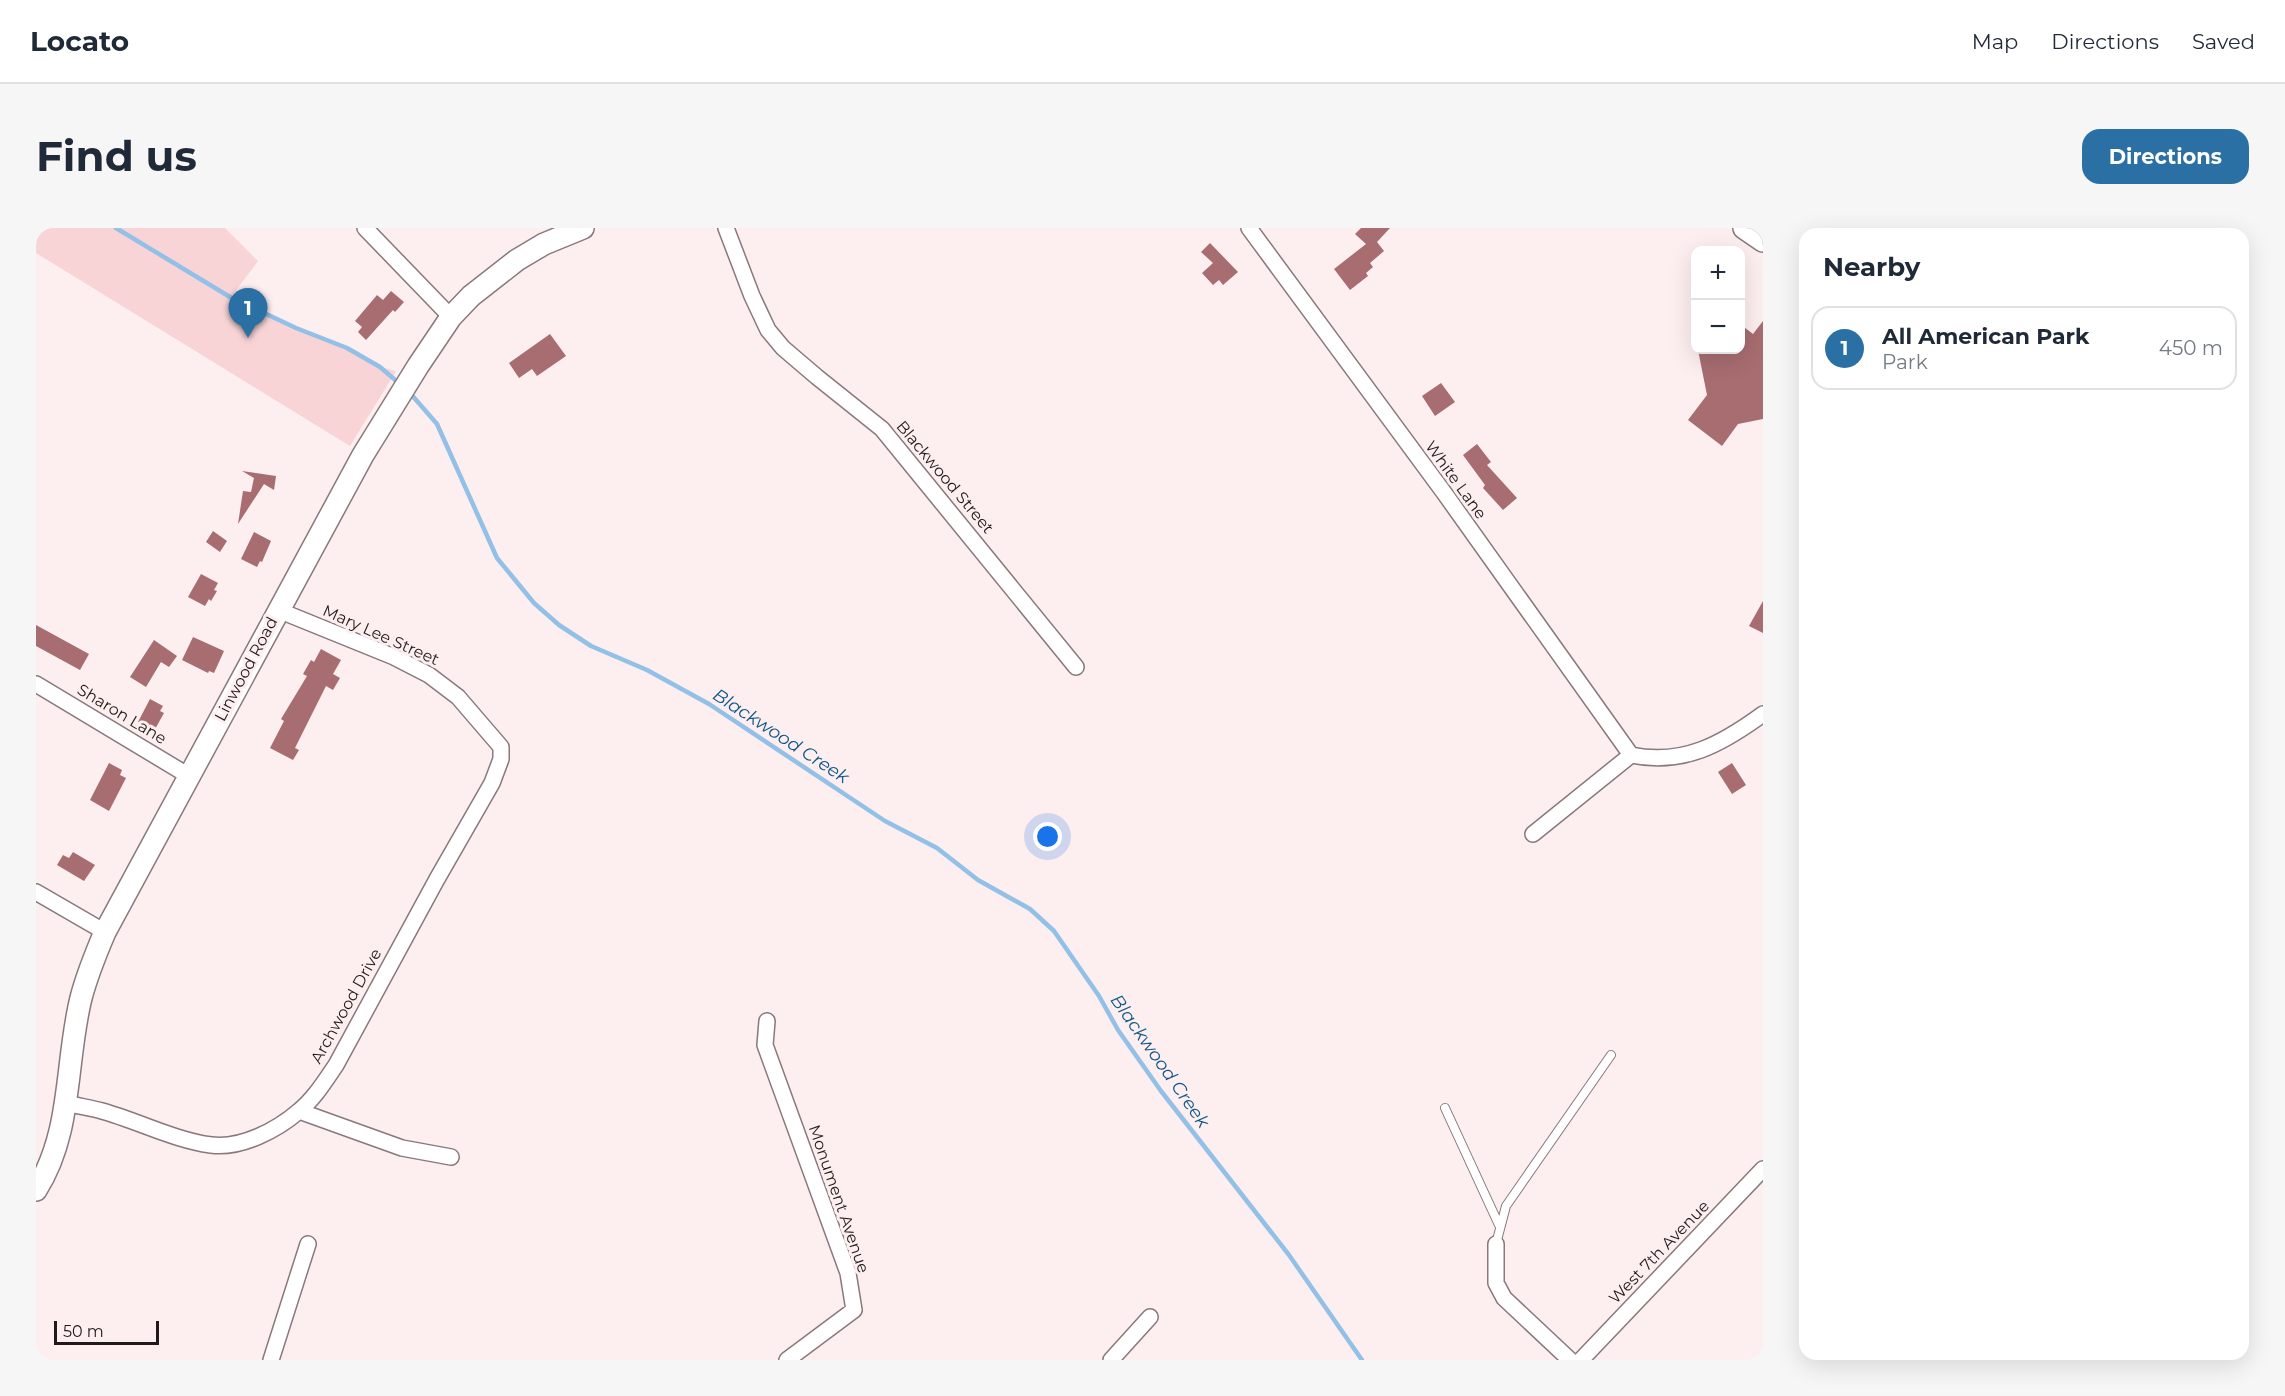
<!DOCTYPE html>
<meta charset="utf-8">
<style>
body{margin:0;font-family:Montserrat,sans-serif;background:#f6f6f7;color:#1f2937}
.controls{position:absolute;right:18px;top:18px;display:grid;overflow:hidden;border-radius:12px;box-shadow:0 6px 24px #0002}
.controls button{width:54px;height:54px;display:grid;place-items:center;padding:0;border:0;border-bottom:2px solid #e0e1e3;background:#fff;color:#1f2937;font:30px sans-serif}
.scale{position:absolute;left:18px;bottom:15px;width:105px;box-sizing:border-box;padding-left:6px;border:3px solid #201a1a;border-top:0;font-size:16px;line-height:21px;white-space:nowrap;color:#201a1a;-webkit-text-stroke:4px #fdeeef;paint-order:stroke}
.you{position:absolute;left:1012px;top:609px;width:21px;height:21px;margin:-15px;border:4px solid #fff;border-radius:50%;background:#1a73e8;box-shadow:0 0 0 9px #1a73e833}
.badge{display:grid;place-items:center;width:39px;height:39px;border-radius:50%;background:#2a70a4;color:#fff;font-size:20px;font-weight:700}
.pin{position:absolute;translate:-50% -50px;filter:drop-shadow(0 2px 3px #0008)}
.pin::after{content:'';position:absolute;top:32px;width:21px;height:18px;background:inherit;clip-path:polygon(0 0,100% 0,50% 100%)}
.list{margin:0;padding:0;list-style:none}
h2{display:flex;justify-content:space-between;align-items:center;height:78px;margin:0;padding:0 24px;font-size:26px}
h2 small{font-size:20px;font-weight:400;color:#747a83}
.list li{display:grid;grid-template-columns:39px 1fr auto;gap:18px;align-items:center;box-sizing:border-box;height:84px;margin:0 12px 12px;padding:0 12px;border:2px solid #e0e1e3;border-radius:18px}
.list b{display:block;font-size:22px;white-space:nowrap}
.list p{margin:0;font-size:20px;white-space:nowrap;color:#747a83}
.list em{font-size:20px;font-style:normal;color:#747a83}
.map{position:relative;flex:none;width:1727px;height:1132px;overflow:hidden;border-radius:18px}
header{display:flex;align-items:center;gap:36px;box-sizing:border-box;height:84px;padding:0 30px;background:#fff;border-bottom:2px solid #e0e1e3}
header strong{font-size:28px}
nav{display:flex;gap:33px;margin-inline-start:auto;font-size:21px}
.intro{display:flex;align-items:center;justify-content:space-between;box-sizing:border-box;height:144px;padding:0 36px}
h1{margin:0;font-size:42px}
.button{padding:15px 27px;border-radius:18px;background:#2a70a4;color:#fff;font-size:21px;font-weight:700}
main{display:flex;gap:36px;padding:0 36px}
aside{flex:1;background:#fff;border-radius:18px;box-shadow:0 6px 24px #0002}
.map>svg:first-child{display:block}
.green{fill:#f8d4d6}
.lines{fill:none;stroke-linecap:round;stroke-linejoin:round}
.stream{stroke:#92c0e7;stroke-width:4.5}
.building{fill:#a76d71}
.service-casing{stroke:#89797a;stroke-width:10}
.minor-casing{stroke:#89797a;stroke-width:18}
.secondary-casing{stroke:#89797a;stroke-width:24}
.service{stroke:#fff;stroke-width:8}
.minor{stroke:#fff;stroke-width:15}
.secondary{stroke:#fff;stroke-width:21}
.labels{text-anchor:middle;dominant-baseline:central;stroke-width:6;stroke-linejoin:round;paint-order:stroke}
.street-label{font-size:16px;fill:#201a1a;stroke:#fdeeef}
.water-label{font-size:18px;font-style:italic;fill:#0f5888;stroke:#fdeeef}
</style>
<header>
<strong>Locato</strong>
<nav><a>Map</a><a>Directions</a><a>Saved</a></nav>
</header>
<div class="intro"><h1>Find us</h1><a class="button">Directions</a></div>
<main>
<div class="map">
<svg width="1727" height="1132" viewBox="0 0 1727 1132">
<rect width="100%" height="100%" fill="#fdeeef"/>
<!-- green -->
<path class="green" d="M 0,0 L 189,0 L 222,33 L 195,69 L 260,100 L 311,120 L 344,139 L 360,143 L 314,218 L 0,25 Z"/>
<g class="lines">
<!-- stream -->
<path class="stream" d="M 80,0 L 194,69 L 260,100 L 311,120 L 344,139 L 365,157
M 374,165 L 401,196 L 461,330 L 498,375 L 523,397 L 555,418 L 611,442 L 673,476 L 849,593 L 901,620 L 942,652 L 994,681 L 1018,703 L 1063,768 L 1082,802 L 1125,863 L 1253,1027 L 1326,1132"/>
</g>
<!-- building -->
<path class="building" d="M 1325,0 L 1354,0 L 1341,14 L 1348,23 L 1334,35 L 1337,39 L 1330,45 L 1332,48 L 1314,62 L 1298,41 L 1330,16 L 1319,6 Z
M 1174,15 L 1202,44 L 1187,57 L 1183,52 L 1177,57 L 1166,45 L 1177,35 L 1165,24 Z
M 355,63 L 368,74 L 359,84 L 357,82 L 330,112 L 322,104 L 326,99 L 319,93 L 341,67 L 347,72 Z
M 1727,93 L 1727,191 L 1702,196 L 1686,218 L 1652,192 L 1671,167 L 1662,122 L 1704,122 L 1704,96 L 1717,106 Z
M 514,106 L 530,128 L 501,148 L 496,141 L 483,150 L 473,135 Z
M 1405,155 L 1419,174 L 1399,188 L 1386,168 Z
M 1441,216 L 1455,234 L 1451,237 L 1481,270 L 1467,282 L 1447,260 L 1449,257 L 1427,227 Z
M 206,243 L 240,248 L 238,262 L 228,256 L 202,296 L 207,263 L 215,264 L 218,250 Z
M 177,303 L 191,313 L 184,324 L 170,314 Z
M 218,304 L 235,313 L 226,334 L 224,333 L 221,339 L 205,331 Z
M 165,346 L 182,355 L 178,362 L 181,363 L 175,373 L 173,371 L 169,378 L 152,369 Z
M 1727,373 L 1727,405 L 1713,398 Z
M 0,397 L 53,426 L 44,442 L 0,418 Z
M 157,409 L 188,423 L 178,445 L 173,443 L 172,445 L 146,432 Z
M 118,412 L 141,428 L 133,439 L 125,434 L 110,459 L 94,449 Z
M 285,421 L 305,432 L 297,446 L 304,450 L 297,462 L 290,458 L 259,520 L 263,522 L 257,532 L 234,520 L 248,493 L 245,491 L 271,448 L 267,446 L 275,432 L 278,434 Z
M 114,471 L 127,478 L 124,483 L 128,485 L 118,503 L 115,501 L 112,507 L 102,501 L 105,495 L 102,494 Z
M 73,535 L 86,542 L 84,547 L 90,550 L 73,583 L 54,572 Z
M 1696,535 L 1710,557 L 1696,566 L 1682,544 Z
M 37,624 L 59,637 L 48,653 L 21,637 L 27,627 L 33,630 Z"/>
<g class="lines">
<!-- service casing -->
<g class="service-casing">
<path id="service" d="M 1409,880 L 1463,997
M 1460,1016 L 1470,978 L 1575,827"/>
</g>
<!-- minor casing -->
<g class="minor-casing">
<path id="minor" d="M 329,0 L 415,89
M 690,0 L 716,68 L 732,102 L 747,120 L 781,149 L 846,201 L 1040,439
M 1213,0 L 1409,266 L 1595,527 C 1647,538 1686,516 1727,486
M 0,456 L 153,548
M 1497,606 L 1595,527
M 0,664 L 69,704
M 731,793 L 729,817 L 812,1045 L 818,1082 L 751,1132
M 30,875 C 42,878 55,880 66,883 C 102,893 138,912 175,917 C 205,921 241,902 263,883 C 278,871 289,853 300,837 L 401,651 L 456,555 L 465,531 L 465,519 L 422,469 L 393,447 L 358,429 L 242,382
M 263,883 L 366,920 L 415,929
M 1460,1016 L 1460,1055 L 1468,1070 L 1534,1132
M 235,1132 L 272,1016
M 1075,1132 L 1114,1089
M 1545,1132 L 1727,941"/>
</g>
<!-- secondary casing -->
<g class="secondary-casing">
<path id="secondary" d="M 1708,0 L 1727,13
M 0,962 C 37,904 29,834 45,770 C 51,747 60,725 69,704 L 327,227 L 382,138 L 415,89 L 435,68 L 481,32 L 508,16 L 547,0"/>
</g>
<!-- service -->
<use href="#service" class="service"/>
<!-- minor -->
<use href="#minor" class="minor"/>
<!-- secondary -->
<use href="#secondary" class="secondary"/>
</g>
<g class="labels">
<!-- street labels -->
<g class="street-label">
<text transform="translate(909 249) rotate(50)">Blackwood Street</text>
<text transform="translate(1420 252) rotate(54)">White Lane</text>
<text transform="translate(345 407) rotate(24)">Mary Lee Street</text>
<text transform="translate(210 441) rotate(-62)">Linwood Road</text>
<text transform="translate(86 486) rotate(31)">Sharon Lane</text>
<text transform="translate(310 778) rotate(-61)">Archwood Drive</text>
<text transform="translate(803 971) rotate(71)">Monument Avenue</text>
<text transform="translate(1623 1024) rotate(-46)">West 7th Avenue</text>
</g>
<!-- water labels -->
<g class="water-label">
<text transform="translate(745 508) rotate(33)">Blackwood Creek</text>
<text transform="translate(1124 833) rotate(55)">Blackwood Creek</text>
</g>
</g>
</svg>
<div class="controls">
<button>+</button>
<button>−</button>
</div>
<div class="scale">50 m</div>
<div class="you"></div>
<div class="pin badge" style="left:212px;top:110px">1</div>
</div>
<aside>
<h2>Nearby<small></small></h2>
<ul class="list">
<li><span class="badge">1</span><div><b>All American Park</b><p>Park</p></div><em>450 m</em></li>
</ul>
</aside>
</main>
